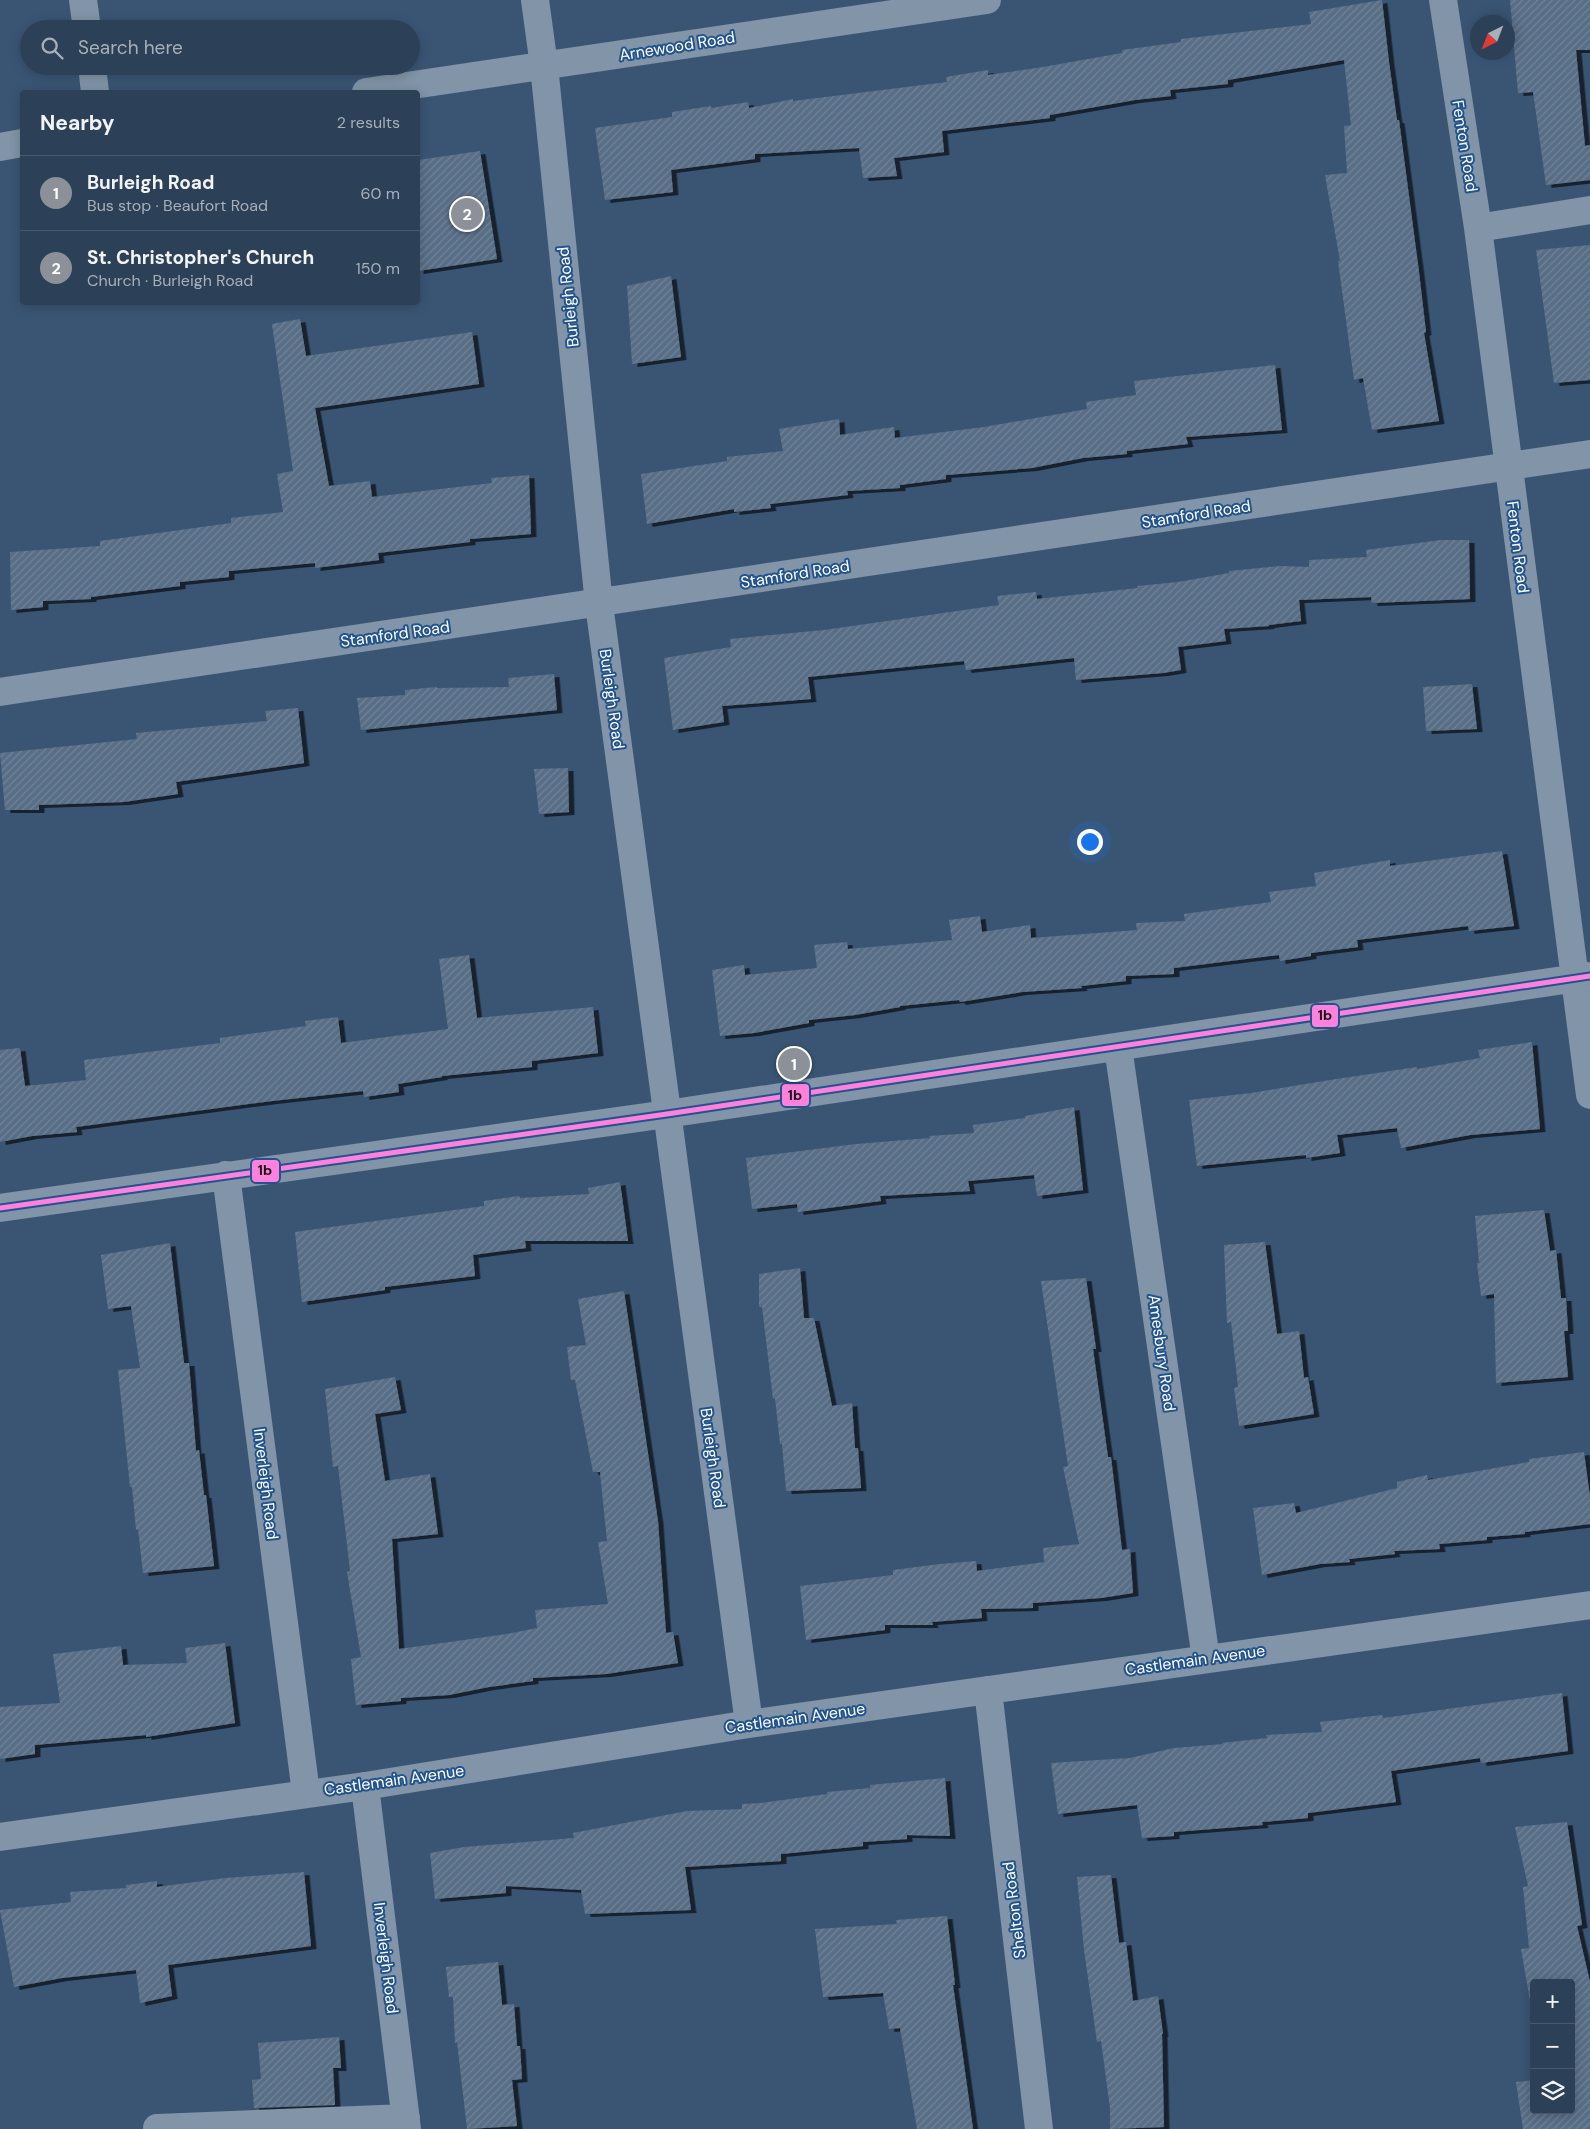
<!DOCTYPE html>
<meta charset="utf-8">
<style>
body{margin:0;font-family:"DM Sans",sans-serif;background:#34475d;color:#f1f3f6}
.controls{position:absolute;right:15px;bottom:15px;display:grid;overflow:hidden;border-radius:5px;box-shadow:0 2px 12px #0003}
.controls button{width:45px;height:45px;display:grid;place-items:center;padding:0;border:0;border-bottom:1px solid #48596d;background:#2c4057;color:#f1f3f6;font:25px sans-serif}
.compass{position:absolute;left:1470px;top:15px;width:45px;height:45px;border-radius:50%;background:#2c4057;box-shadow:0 2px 12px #0003;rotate:222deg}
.you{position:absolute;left:1089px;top:841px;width:18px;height:18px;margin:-12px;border:4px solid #fff;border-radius:50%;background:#1a73e8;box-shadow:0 0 0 8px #1a73e833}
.badge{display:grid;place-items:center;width:32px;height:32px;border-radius:50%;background:#8c9099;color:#fff;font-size:16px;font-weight:700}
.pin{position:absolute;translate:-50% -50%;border:2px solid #fff;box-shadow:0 1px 5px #0006}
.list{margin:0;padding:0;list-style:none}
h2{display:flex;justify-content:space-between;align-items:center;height:65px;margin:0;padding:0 20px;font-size:21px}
h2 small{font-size:16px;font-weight:400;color:#a6afba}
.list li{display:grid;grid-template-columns:32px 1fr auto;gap:15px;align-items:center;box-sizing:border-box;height:75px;padding:0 20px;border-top:1px solid #48596d}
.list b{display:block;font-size:19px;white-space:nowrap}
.list p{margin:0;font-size:16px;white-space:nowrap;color:#a6afba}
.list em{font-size:16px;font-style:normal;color:#a6afba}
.icon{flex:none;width:28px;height:28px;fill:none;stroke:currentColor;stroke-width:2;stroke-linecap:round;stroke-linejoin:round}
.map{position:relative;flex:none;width:1590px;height:2129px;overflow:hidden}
.search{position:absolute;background:#2c4057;box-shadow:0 2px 12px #0003;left:20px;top:20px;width:400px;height:55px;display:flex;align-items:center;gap:12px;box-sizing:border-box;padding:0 18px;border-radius:28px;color:#a6afba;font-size:19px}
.panel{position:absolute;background:#2c4057;box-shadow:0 2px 12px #0003;left:20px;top:90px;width:400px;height:215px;border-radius:5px}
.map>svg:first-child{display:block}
.building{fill:url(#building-hatch);filter:url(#shadow)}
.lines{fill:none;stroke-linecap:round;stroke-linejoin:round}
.minor{stroke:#8194a8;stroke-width:28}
.bus-1-casing{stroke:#22538c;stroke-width:9}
.bus-1{stroke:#ff80dd;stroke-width:5}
.labels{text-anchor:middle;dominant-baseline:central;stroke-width:4;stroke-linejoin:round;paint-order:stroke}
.street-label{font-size:16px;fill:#fff;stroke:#22538c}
.line-badge{stroke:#22538c;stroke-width:2}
.pale-badge-label{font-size:14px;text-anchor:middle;font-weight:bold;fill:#111}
</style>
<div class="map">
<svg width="1590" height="2129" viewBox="0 0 1590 2129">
<defs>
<pattern id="building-hatch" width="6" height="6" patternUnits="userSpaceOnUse" patternTransform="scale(1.25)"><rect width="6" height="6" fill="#586d86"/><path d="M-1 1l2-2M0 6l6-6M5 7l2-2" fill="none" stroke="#718398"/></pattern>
<filter id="shadow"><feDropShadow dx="5.5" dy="3" stdDeviation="0" flood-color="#0009"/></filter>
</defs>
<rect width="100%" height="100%" fill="#3a5574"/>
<!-- building -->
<path class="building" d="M 1382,0 L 1389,62 L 1397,120 L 1399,120 L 1419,272 L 1426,332 L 1424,333 L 1439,421 L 1372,430 L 1363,378 L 1354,380 L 1338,261 L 1340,261 L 1325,175 L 1347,173 L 1344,126 L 1351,125 L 1344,60 L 1228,80 L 1228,84 L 1170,90 L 1171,96 L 1135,100 L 1050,115 L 1050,118 L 942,131 L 944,152 L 894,158 L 897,176 L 863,178 L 859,148 L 755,154 L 755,159 L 671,170 L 673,192 L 605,200 L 595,128 L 672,117 L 672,112 L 711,106 L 711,108 L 748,102 L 749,108 L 793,99 L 793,101 L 947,82 L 946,77 L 988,70 L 988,75 L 1043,67 L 1122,53 L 1122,50 L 1181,42 L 1181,39 L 1311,24 L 1309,12 Z
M 1510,0 L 1590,0 L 1590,50 L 1576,50 L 1585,146 L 1590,145 L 1590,180 L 1546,185 L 1533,92 L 1518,93 Z
M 480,151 L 497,259 L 418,271 L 418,160 Z
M 1590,245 L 1590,380 L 1554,383 L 1536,250 Z
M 671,276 L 681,357 L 632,364 L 627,286 Z
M 300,319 L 306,356 L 472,332 L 479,384 L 315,408 L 329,486 L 370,481 L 372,497 L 492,483 L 491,478 L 529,475 L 531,534 L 470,539 L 470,542 L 378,553 L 379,560 L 315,568 L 315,563 L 229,571 L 229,577 L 180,582 L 180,586 L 91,597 L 91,599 L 43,601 L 43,607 L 11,610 L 10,552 L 100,546 L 100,541 L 231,523 L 231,518 L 283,512 L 277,474 L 293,471 L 272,324 Z
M 1275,365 L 1282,430 L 1186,437 L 1188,444 L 1127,451 L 1127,454 L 1083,458 L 1032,468 L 946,475 L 946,479 L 900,485 L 900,488 L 847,491 L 848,495 L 770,504 L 771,508 L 734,512 L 734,509 L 647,524 L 641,474 L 727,461 L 727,457 L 783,451 L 779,429 L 839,419 L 840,435 L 894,427 L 895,438 L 984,427 L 1087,409 L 1086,402 L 1136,395 L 1134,381 Z
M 1441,540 L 1469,540 L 1470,599 L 1372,603 L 1371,597 L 1299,600 L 1301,621 L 1269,625 L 1269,626 L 1224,629 L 1226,641 L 1178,647 L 1181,670 L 1163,673 L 1076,680 L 1074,658 L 966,670 L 964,661 L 808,677 L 811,699 L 722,706 L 724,722 L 673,730 L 664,658 L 731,647 L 730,639 L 824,630 L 999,605 L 997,596 L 1036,592 L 1037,599 L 1138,588 L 1137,586 L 1178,582 L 1229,573 L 1229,571 L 1281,566 L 1309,567 L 1309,560 L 1367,557 L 1366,550 Z
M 554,674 L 557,710 L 361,730 L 357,698 L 405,695 L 405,690 L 437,687 L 437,688 L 509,687 L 508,678 Z
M 1472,684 L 1477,729 L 1426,731 L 1423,687 Z
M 298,708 L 304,763 L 176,782 L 178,794 L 124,802 L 39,805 L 39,810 L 5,810 L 0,753 L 137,739 L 136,733 L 267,721 L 265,711 Z
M 568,768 L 569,812 L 539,814 L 534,769 Z
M 1502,851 L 1514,926 L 1469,931 L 1468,926 L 1357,940 L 1358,947 L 1311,953 L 1311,956 L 1280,961 L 1279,955 L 1174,968 L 1174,974 L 1126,976 L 1126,981 L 1081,986 L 1082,988 L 1022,992 L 960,1002 L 959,1000 L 900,1006 L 900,1007 L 855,1015 L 809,1020 L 809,1023 L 754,1033 L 720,1036 L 712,970 L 744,965 L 745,975 L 817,968 L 814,945 L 847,942 L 848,949 L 952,940 L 949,920 L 980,916 L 982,932 L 1030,925 L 1031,938 L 1137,930 L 1136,923 L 1185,921 L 1184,914 L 1271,902 L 1269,892 L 1316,886 L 1314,873 L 1390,860 L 1390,866 Z
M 469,955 L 477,1018 L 593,1007 L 598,1053 L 532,1061 L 532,1067 L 442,1076 L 442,1077 L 398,1084 L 399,1092 L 364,1097 L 363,1091 L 272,1101 L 76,1127 L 77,1132 L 32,1136 L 0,1142 L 0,1050 L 20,1048 L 25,1086 L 86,1080 L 84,1060 L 220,1043 L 220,1038 L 306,1026 L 305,1021 L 338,1017 L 341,1043 L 448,1029 L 439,959 Z
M 1532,1042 L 1540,1129 L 1470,1135 L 1401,1148 L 1397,1128 L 1337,1135 L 1340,1153 L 1306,1158 L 1306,1155 L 1197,1166 L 1189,1100 L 1251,1093 L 1330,1080 L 1417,1067 L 1417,1069 L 1480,1058 L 1478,1050 Z
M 1074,1107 L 1083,1190 L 1037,1196 L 1034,1175 L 968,1181 L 970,1191 L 880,1196 L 881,1201 L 798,1212 L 797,1204 L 752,1209 L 746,1158 L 856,1144 L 930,1138 L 929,1136 L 974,1133 L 973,1125 L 1025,1118 L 1025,1116 Z
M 620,1182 L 628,1241 L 525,1241 L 526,1248 L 473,1255 L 475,1276 L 385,1287 L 385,1290 L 302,1302 L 295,1232 L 484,1206 L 484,1201 L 519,1196 L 520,1198 L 589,1194 L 588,1188 Z
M 1544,1210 L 1550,1251 L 1556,1250 L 1561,1298 L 1566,1298 L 1568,1331 L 1564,1331 L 1568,1377 L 1496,1383 L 1494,1294 L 1481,1296 L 1477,1263 L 1479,1263 L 1475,1216 Z
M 1265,1242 L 1277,1334 L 1299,1331 L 1304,1378 L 1308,1377 L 1314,1414 L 1239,1426 L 1234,1388 L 1238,1387 L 1231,1322 L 1227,1323 L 1224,1245 Z
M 170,1243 L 184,1363 L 189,1363 L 196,1451 L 199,1450 L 204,1495 L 206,1495 L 214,1566 L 143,1573 L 138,1529 L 136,1530 L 132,1487 L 130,1487 L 118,1370 L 140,1368 L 131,1306 L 108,1309 L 101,1255 Z
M 800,1268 L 804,1318 L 814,1318 L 832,1406 L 852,1403 L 855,1448 L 858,1448 L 861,1488 L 786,1491 L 782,1444 L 780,1444 L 775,1398 L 773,1399 L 762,1307 L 759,1307 L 759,1274 Z
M 1086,1278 L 1096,1349 L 1093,1349 L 1108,1457 L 1111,1457 L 1122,1550 L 1130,1549 L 1133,1593 L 1101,1598 L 1033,1603 L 1033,1608 L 981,1609 L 982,1618 L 932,1622 L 933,1625 L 885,1625 L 885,1630 L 806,1640 L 800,1586 L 893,1575 L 893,1570 L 940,1564 L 976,1561 L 977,1571 L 1044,1562 L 1043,1548 L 1079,1544 L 1063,1467 L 1068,1466 L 1041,1281 Z
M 624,1291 L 658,1521 L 666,1633 L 673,1632 L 678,1663 L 606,1674 L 533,1678 L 533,1681 L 489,1687 L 449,1695 L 401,1698 L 401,1701 L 356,1705 L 351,1659 L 361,1657 L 347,1572 L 350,1571 L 338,1466 L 333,1467 L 325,1389 L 395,1377 L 401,1410 L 375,1414 L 385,1481 L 430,1474 L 438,1534 L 392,1539 L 399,1649 L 507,1634 L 537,1628 L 535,1610 L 608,1604 L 598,1542 L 607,1541 L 600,1472 L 593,1472 L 575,1380 L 571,1380 L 567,1347 L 586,1345 L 578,1299 Z
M 1584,1452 L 1590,1497 L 1590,1524 L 1525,1532 L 1525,1534 L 1487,1537 L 1487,1540 L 1439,1544 L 1440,1549 L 1394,1551 L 1395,1554 L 1349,1559 L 1350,1562 L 1320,1564 L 1262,1575 L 1253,1508 L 1294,1503 L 1296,1513 L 1397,1488 L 1397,1482 L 1427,1475 L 1428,1480 L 1529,1462 L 1529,1459 Z
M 225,1643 L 235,1723 L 146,1737 L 146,1735 L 35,1745 L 35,1754 L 0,1759 L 0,1707 L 60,1703 L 53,1654 L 121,1646 L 123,1665 L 187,1663 L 185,1648 Z
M 1562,1693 L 1568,1751 L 1481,1763 L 1480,1758 L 1391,1771 L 1396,1802 L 1308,1813 L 1308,1818 L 1262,1822 L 1263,1825 L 1174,1832 L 1174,1836 L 1142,1838 L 1137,1805 L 1058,1814 L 1051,1763 L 1130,1758 L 1174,1748 L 1223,1744 L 1222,1743 L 1267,1738 L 1266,1735 L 1322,1732 L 1320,1722 L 1382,1715 L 1383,1718 Z
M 945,1778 L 950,1836 L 907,1835 L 907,1839 L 863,1842 L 863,1846 L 781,1854 L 781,1861 L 685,1867 L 691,1910 L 585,1914 L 581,1890 L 506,1886 L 506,1893 L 435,1899 L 430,1853 L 464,1847 L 574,1838 L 573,1833 L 687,1811 L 742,1809 L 742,1804 L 761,1803 L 827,1794 L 827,1792 L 870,1788 L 870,1785 Z
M 1567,1822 L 1582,1925 L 1577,1926 L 1590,1982 L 1590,2129 L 1523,2129 L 1516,2082 L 1534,2080 L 1534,2110 L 1571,2110 L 1571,1983 L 1534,1983 L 1534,2024 L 1521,1949 L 1529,1948 L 1523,1887 L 1528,1886 L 1515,1827 Z
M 304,1872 L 311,1946 L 168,1965 L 172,1996 L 140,2003 L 136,1970 L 62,1978 L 14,1987 L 0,1910 L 71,1902 L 70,1892 L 126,1888 L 126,1885 L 157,1881 L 157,1887 L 226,1878 Z
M 1111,1875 L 1119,1943 L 1126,1942 L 1133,2001 L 1158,1996 L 1163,2034 L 1162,2034 L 1164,2127 L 1110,2129 L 1110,2108 L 1101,2041 L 1097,2042 L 1084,1950 L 1077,1877 Z
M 947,1916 L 955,1985 L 953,1985 L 973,2129 L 917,2129 L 900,2028 L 889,2029 L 883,1993 L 823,1997 L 815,1929 L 897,1924 L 896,1920 Z
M 498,1962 L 502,2005 L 514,2004 L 517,2046 L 520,2046 L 522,2079 L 512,2080 L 517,2126 L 467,2129 L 457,2042 L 455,2043 L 453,1997 L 449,1997 L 446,1967 Z
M 339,2037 L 341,2068 L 333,2068 L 335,2105 L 254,2108 L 252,2080 L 261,2079 L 258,2043 Z"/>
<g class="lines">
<!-- minor -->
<path class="minor" d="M 83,0 L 87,29
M 535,0 L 544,66 L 599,604 L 749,1724
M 1443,0 L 1478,228 L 1590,1095
M 92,66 L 95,92
M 366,92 L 987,0
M 0,147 L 22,143
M 1478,228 L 1590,210
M 0,692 L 1590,454
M 1118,1047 L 1206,1659
M 226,1175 L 306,1793
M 0,1208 L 667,1114 L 1590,976
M 988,1690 L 1039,2129
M 365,1786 L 407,2129
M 0,1837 L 365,1786 L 749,1724 L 1590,1605
M 157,2128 L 406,2118"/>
<!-- bus-1 casing -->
<g class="bus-1-casing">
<path id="bus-1" d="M 0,1208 L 667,1114 L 1590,976"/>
</g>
<!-- bus-1 -->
<use href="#bus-1" class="bus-1"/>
</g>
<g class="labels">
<!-- street labels -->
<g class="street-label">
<text transform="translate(677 46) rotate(-9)">Arnewood Road</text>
<text transform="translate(1465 146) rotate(81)">Fenton Road</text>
<text transform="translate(568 297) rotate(-96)">Burleigh Road</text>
<text transform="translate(1196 514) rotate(-9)">Stamford Road</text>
<text transform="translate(1518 547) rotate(83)">Fenton Road</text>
<text transform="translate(795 574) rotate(-9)">Stamford Road</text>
<text transform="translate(395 634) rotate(-8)">Stamford Road</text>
<text transform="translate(612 699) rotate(82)">Burleigh Road</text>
<text transform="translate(1162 1353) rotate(82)">Amesbury Road</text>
<text transform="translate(713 1458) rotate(82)">Burleigh Road</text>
<text transform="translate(266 1484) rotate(83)">Inverleigh Road</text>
<text transform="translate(1195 1660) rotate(-8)">Castlemain Avenue</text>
<text transform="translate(795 1718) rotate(-8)">Castlemain Avenue</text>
<text transform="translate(394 1780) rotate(-8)">Castlemain Avenue</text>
<text transform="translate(1014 1910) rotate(-97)">Shelton Road</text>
<text transform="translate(386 1958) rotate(83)">Inverleigh Road</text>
</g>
</g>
<g class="line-badge">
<rect x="1311" y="1004" width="28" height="24" rx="5" fill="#ff80dd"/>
<rect x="781" y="1083" width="29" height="24" rx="5" fill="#ff80dd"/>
<rect x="251" y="1159" width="29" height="24" rx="5" fill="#ff80dd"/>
</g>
<g class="pale-badge-label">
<text x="1325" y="1020">1b</text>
<text x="795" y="1100">1b</text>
<text x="265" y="1175">1b</text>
</g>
</svg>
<div class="controls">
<button>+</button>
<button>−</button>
<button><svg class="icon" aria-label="layers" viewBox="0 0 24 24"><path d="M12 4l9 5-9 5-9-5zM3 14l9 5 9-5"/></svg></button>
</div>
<svg class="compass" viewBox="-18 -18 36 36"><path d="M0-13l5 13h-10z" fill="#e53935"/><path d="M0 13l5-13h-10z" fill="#a6afba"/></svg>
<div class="you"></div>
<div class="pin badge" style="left:794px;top:1064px">1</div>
<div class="pin badge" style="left:467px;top:214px">2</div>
<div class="search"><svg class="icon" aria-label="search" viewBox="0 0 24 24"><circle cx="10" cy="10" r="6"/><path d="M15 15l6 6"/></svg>Search here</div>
<section class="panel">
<h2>Nearby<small>2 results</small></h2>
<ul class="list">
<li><span class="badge">1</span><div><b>Burleigh Road</b><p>Bus stop · Beaufort Road</p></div><em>60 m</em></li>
<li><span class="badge">2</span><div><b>St. Christopher's Church</b><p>Church · Burleigh Road</p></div><em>150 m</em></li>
</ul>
</section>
</div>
